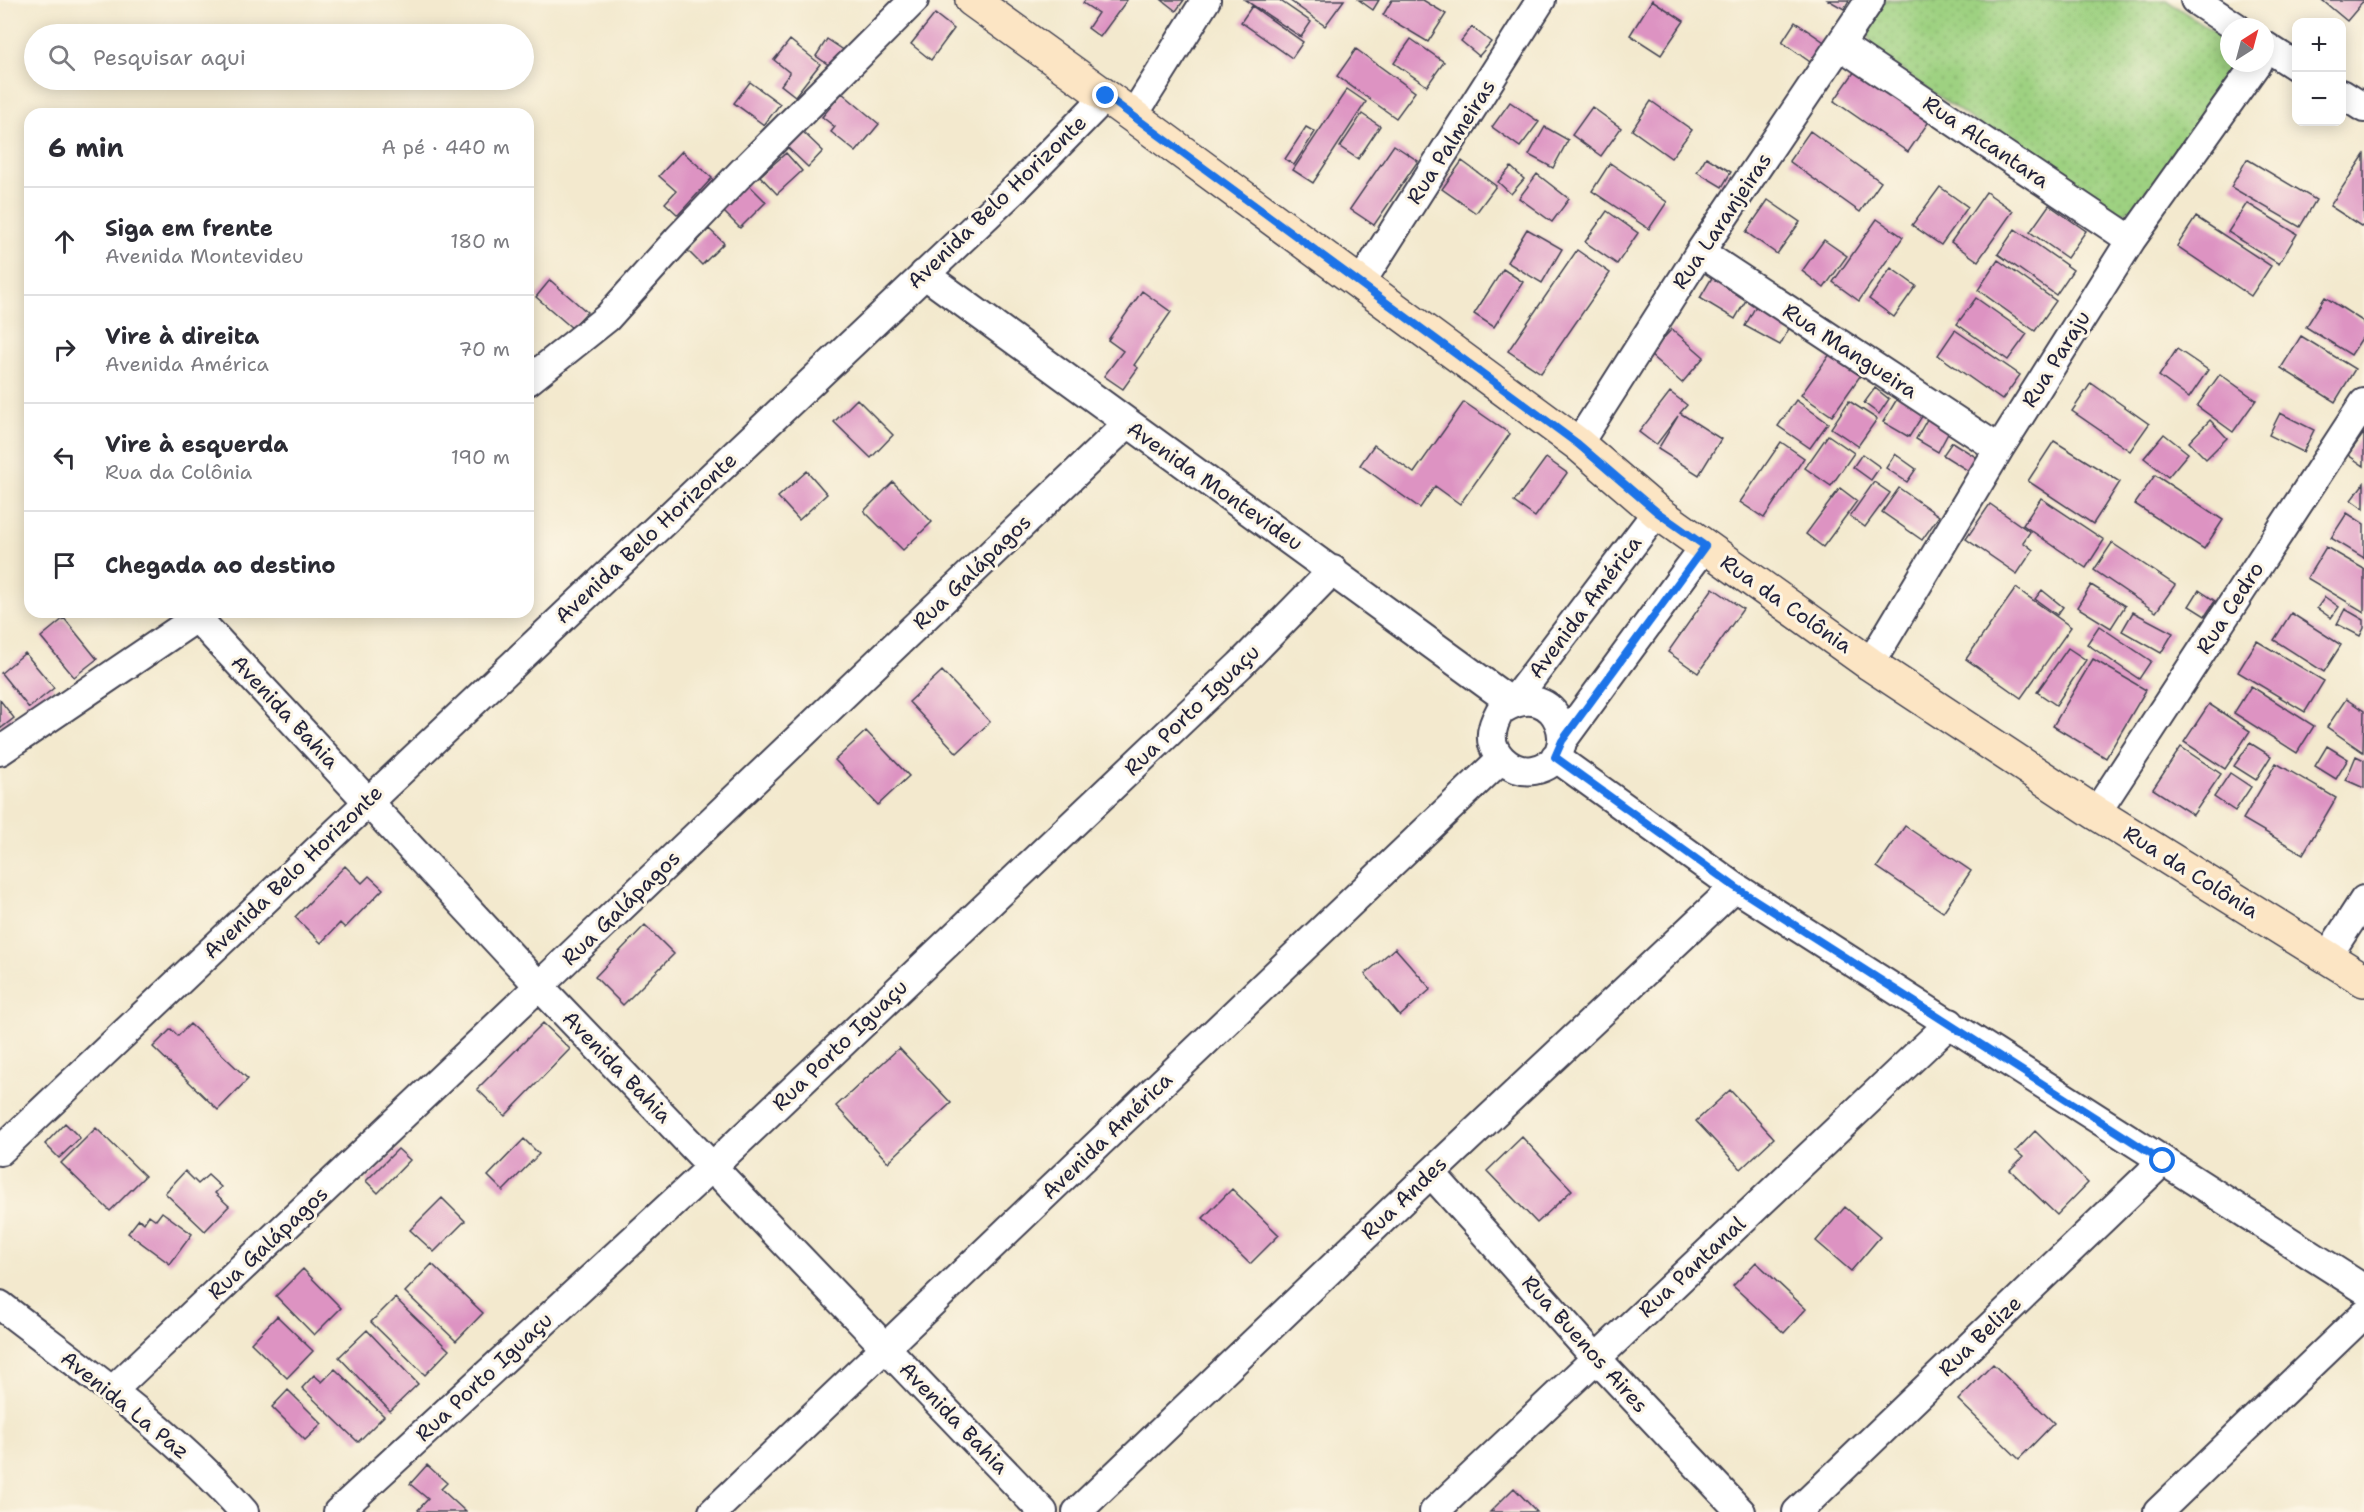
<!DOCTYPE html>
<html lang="pt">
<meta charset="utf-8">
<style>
body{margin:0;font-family:"Shantell Sans",sans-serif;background:#f7f7f7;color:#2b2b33}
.controls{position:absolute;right:18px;top:18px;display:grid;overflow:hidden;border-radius:12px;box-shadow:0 3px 15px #0003}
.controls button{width:54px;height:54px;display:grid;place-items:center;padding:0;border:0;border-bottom:2px solid #e1e1e2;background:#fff;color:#2b2b33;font:30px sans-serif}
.compass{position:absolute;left:2220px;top:18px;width:54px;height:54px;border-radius:50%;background:#fff;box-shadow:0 3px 15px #0003;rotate:36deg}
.stop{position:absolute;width:18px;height:18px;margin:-14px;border:4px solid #1a73e8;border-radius:50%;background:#fff}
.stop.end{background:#1a73e8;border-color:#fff;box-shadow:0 2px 6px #0008}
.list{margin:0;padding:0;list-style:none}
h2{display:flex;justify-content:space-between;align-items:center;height:78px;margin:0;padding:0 24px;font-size:26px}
h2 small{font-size:20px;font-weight:400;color:#7c7c81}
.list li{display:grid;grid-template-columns:39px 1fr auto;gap:18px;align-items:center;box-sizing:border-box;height:108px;padding:0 24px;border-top:2px solid #e1e1e2}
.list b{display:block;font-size:22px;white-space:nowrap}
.list p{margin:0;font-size:20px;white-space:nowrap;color:#7c7c81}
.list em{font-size:20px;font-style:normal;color:#7c7c81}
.icon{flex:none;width:33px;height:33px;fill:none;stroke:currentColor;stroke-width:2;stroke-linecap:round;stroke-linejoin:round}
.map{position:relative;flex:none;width:2364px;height:1512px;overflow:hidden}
.search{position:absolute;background:#fff;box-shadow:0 3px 15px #0003;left:24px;top:24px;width:510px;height:66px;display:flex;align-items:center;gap:15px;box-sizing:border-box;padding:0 21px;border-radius:33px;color:#7c7c81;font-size:22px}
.panel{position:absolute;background:#fff;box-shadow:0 3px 15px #0003;left:24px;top:108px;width:510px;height:510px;border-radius:18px}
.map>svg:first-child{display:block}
.grass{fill:url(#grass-dots);stroke:#607a5e;stroke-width:1.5}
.building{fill:#dd93c2}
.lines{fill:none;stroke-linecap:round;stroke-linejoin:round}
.street-casing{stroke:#414051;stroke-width:32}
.secondary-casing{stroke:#414051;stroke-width:36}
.street{stroke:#fff;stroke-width:28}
.secondary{stroke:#fce5c4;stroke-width:33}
.route{stroke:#1a73e8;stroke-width:8}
.labels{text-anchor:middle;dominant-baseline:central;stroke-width:6;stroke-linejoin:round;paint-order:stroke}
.street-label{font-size:21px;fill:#22223b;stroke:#fcf5e5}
</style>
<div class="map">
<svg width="2364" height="1512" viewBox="0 0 2364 1512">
<defs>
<pattern id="grass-dots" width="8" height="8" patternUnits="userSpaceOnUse" patternTransform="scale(1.5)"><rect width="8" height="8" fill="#9ed181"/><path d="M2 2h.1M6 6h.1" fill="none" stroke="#88b370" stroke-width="1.8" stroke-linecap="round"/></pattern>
</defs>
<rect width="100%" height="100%" fill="#fcf5e5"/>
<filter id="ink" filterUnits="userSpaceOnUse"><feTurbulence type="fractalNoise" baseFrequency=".0167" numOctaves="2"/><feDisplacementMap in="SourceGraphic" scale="12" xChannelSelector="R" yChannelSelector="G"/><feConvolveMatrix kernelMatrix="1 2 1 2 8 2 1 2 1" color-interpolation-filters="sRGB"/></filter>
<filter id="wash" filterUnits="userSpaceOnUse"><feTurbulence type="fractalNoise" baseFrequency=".008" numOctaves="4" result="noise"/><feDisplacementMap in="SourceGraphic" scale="24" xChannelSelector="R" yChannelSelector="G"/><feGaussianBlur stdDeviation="1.35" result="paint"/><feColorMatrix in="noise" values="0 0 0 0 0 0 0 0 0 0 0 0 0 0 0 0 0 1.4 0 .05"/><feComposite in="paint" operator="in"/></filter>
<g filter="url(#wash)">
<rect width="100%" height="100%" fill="#f3e9ce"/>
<!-- grass -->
<path class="grass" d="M 1881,0 L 2166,0 L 2217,34 L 2224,43 L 2231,63 L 2225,85 L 2142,202 C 2124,217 2116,214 2096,207 L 1876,52 C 1861,30 1871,20 1881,0 Z"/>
<g id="blocks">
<!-- building -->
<path class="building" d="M 1085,0 L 1127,0 L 1100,37 L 1088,28 L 1098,13 L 1083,3 Z
M 1162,0 L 1184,0 L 1176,11 Z
M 1245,0 L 1279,0 L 1311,22 L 1301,37 Z
M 1289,0 L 1344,0 L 1325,26 Z
M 1359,0 L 1379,0 L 1373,10 Z
M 1392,0 L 1423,0 L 1446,14 L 1428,42 L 1383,15 Z
M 1652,0 L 1684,21 L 1661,55 L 1630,35 Z
M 1828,0 L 1849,0 L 1844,9 Z
M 2322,0 L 2364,0 L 2364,1 L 2347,21 Z
M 1252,6 L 1303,42 L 1292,58 L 1241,22 Z
M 935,14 L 954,29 L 931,60 L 911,44 Z
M 1795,22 L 1827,44 L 1813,64 L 1782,42 Z
M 1472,27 L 1491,42 L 1479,56 L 1461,41 Z
M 827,39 L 845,51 L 833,68 L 816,56 Z
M 1411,39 L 1444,62 L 1427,86 L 1394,63 Z
M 790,40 L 820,64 L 795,96 L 781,85 L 790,73 L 774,60 Z
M 1356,49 L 1415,92 L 1396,118 L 1337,76 Z
M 1857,68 L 1930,120 L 1908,152 L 1834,101 Z
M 750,82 L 780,104 L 764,125 L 734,103 Z
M 1347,89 L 1366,102 L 1313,183 L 1293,170 Z
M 842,93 L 879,124 L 856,152 L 831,132 L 835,127 L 822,117 Z
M 1651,101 L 1692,130 L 1671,158 L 1632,130 Z
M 1510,102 L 1539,122 L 1520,147 L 1492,127 Z
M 1592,107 L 1621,128 L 1601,156 L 1572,135 Z
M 1362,114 L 1380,126 L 1358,159 L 1340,147 Z
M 1306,127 L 1315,132 L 1294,165 L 1285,159 Z
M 1545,127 L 1568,140 L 1553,168 L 1529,155 Z
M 801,130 L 823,151 L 808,167 L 786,146 Z
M 1810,131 L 1881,182 L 1860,212 L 1789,161 Z
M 1394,145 L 1418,161 L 1374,225 L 1350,209 Z
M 682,151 L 712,178 L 678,215 L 665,203 L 676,191 L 659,176 Z
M 786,153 L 802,171 L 777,194 L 760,176 Z
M 2364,155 L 2364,228 L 2330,206 Z
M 1706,157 L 1731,172 L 1722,187 L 1697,172 Z
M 2247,159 L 2316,200 L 2300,227 L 2231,187 Z
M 1462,161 L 1496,186 L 1476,213 L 1442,189 Z
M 1610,163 L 1667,202 L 1649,229 L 1592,191 Z
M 1511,167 L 1524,179 L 1511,194 L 1498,182 Z
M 1537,174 L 1569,199 L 1552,222 L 1519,198 Z
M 746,182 L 766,202 L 740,228 L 720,208 Z
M 1940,187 L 1968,207 L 1941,245 L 1912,225 Z
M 1986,192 L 2013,211 L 1978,261 L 1951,242 Z
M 1768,200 L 1800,222 L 1777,254 L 1746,232 Z
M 2247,203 L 2297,234 L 2279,264 L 2228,232 Z
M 2049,205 L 2086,231 L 2067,258 L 2030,232 Z
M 1607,211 L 1638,233 L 1617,264 L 1585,242 Z
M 2196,217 L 2271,266 L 2251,296 L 2177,246 Z
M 1877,219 L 1903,237 L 1859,301 L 1833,282 Z
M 709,229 L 724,243 L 702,265 L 688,251 Z
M 1527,229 L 1562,249 L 1542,283 L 1507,262 Z
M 2015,229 L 2073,270 L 2056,295 L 1998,254 Z
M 1824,240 L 1847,256 L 1824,288 L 1802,271 Z
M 1577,250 L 1610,273 L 1541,373 L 1508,351 Z
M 1998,260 L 2056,301 L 2035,331 L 1978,290 Z
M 1891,268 L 1916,286 L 1894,317 L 1869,299 Z
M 1503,269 L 1523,282 L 1494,327 L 1474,314 Z
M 1717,269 L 1752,290 L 1735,319 L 1700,298 Z
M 550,280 L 587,312 L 572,328 L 536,297 Z
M 1142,291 L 1171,312 L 1134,365 L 1138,368 L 1123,389 L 1104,376 L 1123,351 L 1108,340 Z
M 2325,297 L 2364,322 L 2364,335 L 2351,355 L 2306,327 Z
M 1976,298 L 2027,334 L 2008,360 L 1957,324 Z
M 1757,304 L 1792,323 L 1780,345 L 1745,326 Z
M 1672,329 L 1704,357 L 1682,383 L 1649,354 Z
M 1955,330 L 2020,375 L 2002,400 L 1938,355 Z
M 2301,336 L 2355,369 L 2335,402 L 2281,368 Z
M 1835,347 L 1865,369 L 1832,416 L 1801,395 Z
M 2177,349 L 2208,370 L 2189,398 L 2159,376 Z
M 2220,374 L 2256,400 L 2233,432 L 2197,406 Z
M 2091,383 L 2149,424 L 2130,451 L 2072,411 Z
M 1875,388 L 1889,399 L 1879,414 L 1864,403 Z
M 1670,392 L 1687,405 L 1680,413 L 1721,439 L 1699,475 L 1658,449 L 1678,416 L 1656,445 L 1639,432 Z
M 1900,394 L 1926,410 L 1909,437 L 1883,422 Z
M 857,399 L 893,435 L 871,458 L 834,422 Z
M 1796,400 L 1828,423 L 1810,448 L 1778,426 Z
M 1849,401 L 1877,419 L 1858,446 L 1831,428 Z
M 1464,402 L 1510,434 L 1460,504 L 1435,486 L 1420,508 L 1360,465 L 1374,445 L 1414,473 Z
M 2280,413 L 2314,430 L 2303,452 L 2269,435 Z
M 1930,414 L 1952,426 L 1938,452 L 1916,439 Z
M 2210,420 L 2227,438 L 2206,459 L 2189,442 Z
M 2364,433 L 2364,466 L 2348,455 Z
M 2164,434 L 2188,453 L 2168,477 L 2144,458 Z
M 1828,435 L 1854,453 L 1831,486 L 1805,468 Z
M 2054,441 L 2120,482 L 2093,524 L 2028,481 Z
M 1781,442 L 1804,458 L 1764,518 L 1740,502 Z
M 1952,442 L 1979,459 L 1970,472 L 1943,455 Z
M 1862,454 L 1880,467 L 1871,480 L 1853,467 Z
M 1895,454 L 1916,469 L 1907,482 L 1886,468 Z
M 1546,458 L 1567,473 L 1535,517 L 1514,502 Z
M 807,471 L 827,494 L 799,520 L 778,497 Z
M 2155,475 L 2223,520 L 2204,549 L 2135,504 Z
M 893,482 L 932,522 L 903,550 L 864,511 Z
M 1874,482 L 1890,493 L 1865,527 L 1850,516 Z
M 2364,483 L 2364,509 L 2351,500 Z
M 1840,488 L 1857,501 L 1823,547 L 1806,534 Z
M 1899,488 L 1939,516 L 1922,540 L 1882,512 Z
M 2041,498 L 2104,540 L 2086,568 L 2023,525 Z
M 1990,504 L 2030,532 L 2023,542 L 2033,550 L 2017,574 L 1966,539 Z
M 2347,513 L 2364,524 L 2364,558 L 2331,538 Z
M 2112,543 L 2175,585 L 2156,612 L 2094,570 Z
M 2326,547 L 2364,569 L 2364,612 L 2307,578 Z
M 2091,585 L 2125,606 L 2111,628 L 2077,607 Z
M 1713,588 L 1743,609 L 1698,673 L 1668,652 Z
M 2016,588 L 2071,627 L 2021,698 L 1966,659 Z
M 2042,590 L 2063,607 L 2057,615 L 2035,599 Z
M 2199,590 L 2215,601 L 2205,616 L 2189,606 Z
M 2325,597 L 2339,607 L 2331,618 L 2317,608 Z
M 2345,609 L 2364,620 L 2364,628 L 2360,636 L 2337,624 Z
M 2133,612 L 2173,633 L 2161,653 L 2122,631 Z
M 2291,613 L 2341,645 L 2324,672 L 2274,640 Z
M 64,618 L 97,659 L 74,677 L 41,637 Z
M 2099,626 L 2151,661 L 2139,679 L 2087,644 Z
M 2257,641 L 2324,681 L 2305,712 L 2238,672 Z
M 2068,648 L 2086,660 L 2056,705 L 2037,692 Z
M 25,653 L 54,688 L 29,708 L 1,673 Z
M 2093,659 L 2146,690 L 2106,758 L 2053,726 Z
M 942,671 L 990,722 L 957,753 L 909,702 Z
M 2251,686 L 2314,726 L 2297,753 L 2234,713 Z
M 2346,699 L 2364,711 L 2363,752 L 2327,727 Z
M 0,700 L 14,718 L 0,729 Z
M 2209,704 L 2250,731 L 2225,769 L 2184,742 Z
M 866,731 L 909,776 L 878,805 L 835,760 Z
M 2250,743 L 2271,756 L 2256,780 L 2234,766 Z
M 2327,746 L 2348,759 L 2336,779 L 2315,766 Z
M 2181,747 L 2221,774 L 2193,815 L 2153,789 Z
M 2356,756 L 2364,760 L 2364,788 L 2346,780 Z
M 2276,763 L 2336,798 L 2303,854 L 2243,819 Z
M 2230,773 L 2251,787 L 2235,811 L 2214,797 Z
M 1905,826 L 1971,871 L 1943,912 L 1877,867 Z
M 345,866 L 362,883 L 369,876 L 383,889 L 345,928 L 340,923 L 321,943 L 295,917 Z
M 645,925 L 674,954 L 623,1005 L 595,977 Z
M 1395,948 L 1431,989 L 1400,1016 L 1365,974 Z
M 543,1023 L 570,1049 L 505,1116 L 477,1089 Z
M 190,1024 L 248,1079 L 218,1110 L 153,1047 L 171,1029 L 178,1036 Z
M 899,1048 L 951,1103 L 888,1162 L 836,1106 Z
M 1730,1090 L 1774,1138 L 1741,1169 L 1696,1121 Z
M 65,1123 L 80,1138 L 59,1158 L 45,1144 Z
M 96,1128 L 145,1176 L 110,1211 L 61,1163 Z
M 2035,1131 L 2088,1183 L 2057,1215 L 2010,1170 L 2023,1157 L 2016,1151 Z
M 1522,1137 L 1572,1190 L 1537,1223 L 1487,1171 Z
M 524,1139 L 539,1154 L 503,1191 L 488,1176 Z
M 398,1149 L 410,1160 L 378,1193 L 366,1181 Z
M 185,1171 L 198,1184 L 208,1175 L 221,1187 L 215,1193 L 229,1206 L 205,1231 L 165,1193 Z
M 1232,1189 L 1279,1235 L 1250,1264 L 1203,1218 Z
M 442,1198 L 465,1221 L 434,1252 L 410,1230 Z
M 1845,1207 L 1880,1237 L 1851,1271 L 1816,1241 Z
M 162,1212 L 192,1234 L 170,1264 L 128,1233 L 139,1219 L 144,1223 L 149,1215 L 156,1220 Z
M 1756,1262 L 1806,1309 L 1784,1333 L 1733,1286 Z
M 432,1264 L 483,1313 L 456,1341 L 405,1292 Z
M 303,1269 L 341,1308 L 314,1335 L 276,1296 Z
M 395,1298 L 449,1350 L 425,1375 L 371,1322 Z
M 277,1316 L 313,1351 L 287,1378 L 251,1343 Z
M 367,1330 L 418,1384 L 390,1411 L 339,1357 Z
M 1993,1364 L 2054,1423 L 2019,1459 L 1958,1400 Z
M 335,1369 L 384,1416 L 358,1442 L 302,1388 L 314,1375 L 322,1382 Z
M 288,1390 L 322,1424 L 305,1440 L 272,1407 Z
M 427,1465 L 447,1483 L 441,1489 L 466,1512 L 420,1512 L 418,1510 L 428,1499 L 410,1484 Z
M 1514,1488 L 1537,1512 L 1490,1512 Z"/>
</g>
</g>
<g filter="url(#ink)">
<use href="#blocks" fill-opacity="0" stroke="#414051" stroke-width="1.5"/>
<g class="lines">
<!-- street casing -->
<g class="street-casing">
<path id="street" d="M 2195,0 L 2236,27
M 1840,45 L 2131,240
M 2265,46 L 2296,66
M 2342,94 L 2364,108
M 1133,116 L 1206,0
M 1700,252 L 1999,449
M 924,274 L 1507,699
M 1360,284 L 1541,0
M 528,381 L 607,318 L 678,239 L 742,172 L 914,0
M 1578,444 L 1700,252 L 1870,0
M 197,618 L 539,986 L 1043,1512
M 1870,664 L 1999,449 L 2131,240 L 2257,63
M 1507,699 L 1503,709 C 1558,674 1587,760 1534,770 C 1511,774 1486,752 1493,728 C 1495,718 1502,708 1507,699 Z
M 1513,702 L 1657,512
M 1562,741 L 1705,546
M 0,751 L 205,612
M 1555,757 L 1735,887 L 2364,1289
M 2096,813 L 2364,403
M 2327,957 L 2364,900
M 0,1151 L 1016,188 L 1106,96
M 1431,1173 L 1596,1358 L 1741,1512
M 0,1305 C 83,1369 175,1433 244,1512
M 112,1391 L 539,986 L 1127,424
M 338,1512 L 713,1166 L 1240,665 L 1333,570
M 713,1512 L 1501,759
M 1077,1512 L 1431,1173 L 1735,887
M 1434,1512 L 1950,1023
M 1797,1512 L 2163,1161
M 2158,1512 L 2364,1314"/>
</g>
<!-- secondary casing -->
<g class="secondary-casing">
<path id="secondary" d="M 972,0 L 1133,116 L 1578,444 L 1657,512 L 1870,664 L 2096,813 L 2364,980"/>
</g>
<!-- street -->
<use href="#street" class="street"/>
<!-- secondary -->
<use href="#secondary" class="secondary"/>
</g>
</g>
<g class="lines" filter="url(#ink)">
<!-- route -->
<path class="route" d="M 1106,96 L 1578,444 L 1657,512 L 1705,546 L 1562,741 L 1555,757 L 1735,887 L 2163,1161"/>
</g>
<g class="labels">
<!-- street labels -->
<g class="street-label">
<text transform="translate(1451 142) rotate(-57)">Rua Palmeiras</text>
<text transform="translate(1986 142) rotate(34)">Rua Alcantara</text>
<text transform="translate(997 202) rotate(-44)">Avenida Belo Horizonte</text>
<text transform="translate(1722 221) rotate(-56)">Rua Laranjeiras</text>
<text transform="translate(1850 351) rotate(33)">Rua Mangueira</text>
<text transform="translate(2056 359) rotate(-58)">Rua Paraju</text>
<text transform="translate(1215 486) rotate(35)">Avenida Montevideu</text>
<text transform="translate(646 538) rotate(-43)">Avenida Belo Horizonte</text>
<text transform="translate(972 572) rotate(-44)">Rua Galápagos</text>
<text transform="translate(1786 604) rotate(35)">Rua da Colônia</text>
<text transform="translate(1585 607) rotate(-53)">Avenida América</text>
<text transform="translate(2230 608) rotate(-57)">Rua Cedro</text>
<text transform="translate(1192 710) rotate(-44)">Rua Porto Iguaçu</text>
<text transform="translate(285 712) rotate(47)">Avenida Bahia</text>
<text transform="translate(293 872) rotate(-44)">Avenida Belo Horizonte</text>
<text transform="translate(2191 872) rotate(32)">Rua da Colônia</text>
<text transform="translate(621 908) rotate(-44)">Rua Galápagos</text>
<text transform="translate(840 1045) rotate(-44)">Rua Porto Iguaçu</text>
<text transform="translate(617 1067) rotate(46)">Avenida Bahia</text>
<text transform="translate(1107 1136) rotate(-44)">Avenida América</text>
<text transform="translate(1404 1198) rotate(-44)">Rua Andes</text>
<text transform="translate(268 1243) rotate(-43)">Rua Galápagos</text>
<text transform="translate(1692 1267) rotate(-43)">Rua Pantanal</text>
<text transform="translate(1980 1336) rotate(-44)">Rua Belize</text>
<text transform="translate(1585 1344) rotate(48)">Rua Buenos Aires</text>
<text transform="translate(484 1377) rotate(-43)">Rua Porto Iguaçu</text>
<text transform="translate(125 1405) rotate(39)">Avenida La Paz</text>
<text transform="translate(954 1418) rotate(46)">Avenida Bahia</text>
</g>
</g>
</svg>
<div class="controls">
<button>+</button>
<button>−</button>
</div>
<svg class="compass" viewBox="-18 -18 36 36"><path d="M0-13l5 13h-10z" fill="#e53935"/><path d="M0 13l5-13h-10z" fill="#7c7c81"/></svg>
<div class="stop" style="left:2163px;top:1161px"></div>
<div class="stop end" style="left:1106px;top:96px"></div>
<div class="search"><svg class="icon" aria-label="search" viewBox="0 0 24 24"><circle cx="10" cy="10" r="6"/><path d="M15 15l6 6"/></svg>Pesquisar aqui</div>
<section class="panel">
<h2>6 min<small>A pé · 440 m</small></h2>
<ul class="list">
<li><svg class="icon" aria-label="ahead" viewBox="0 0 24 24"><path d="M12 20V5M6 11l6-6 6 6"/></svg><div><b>Siga em frente</b><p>Avenida Montevideu</p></div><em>180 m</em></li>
<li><svg class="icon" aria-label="right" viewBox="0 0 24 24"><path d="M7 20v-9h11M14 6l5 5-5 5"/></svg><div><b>Vire à direita</b><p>Avenida América</p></div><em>70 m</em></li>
<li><svg class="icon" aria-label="left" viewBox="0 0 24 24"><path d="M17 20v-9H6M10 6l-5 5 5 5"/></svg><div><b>Vire à esquerda</b><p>Rua da Colônia</p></div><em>190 m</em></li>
<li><svg class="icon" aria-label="arrive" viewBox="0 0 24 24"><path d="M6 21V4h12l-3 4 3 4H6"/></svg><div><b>Chegada ao destino</b></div></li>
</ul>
</section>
</div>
